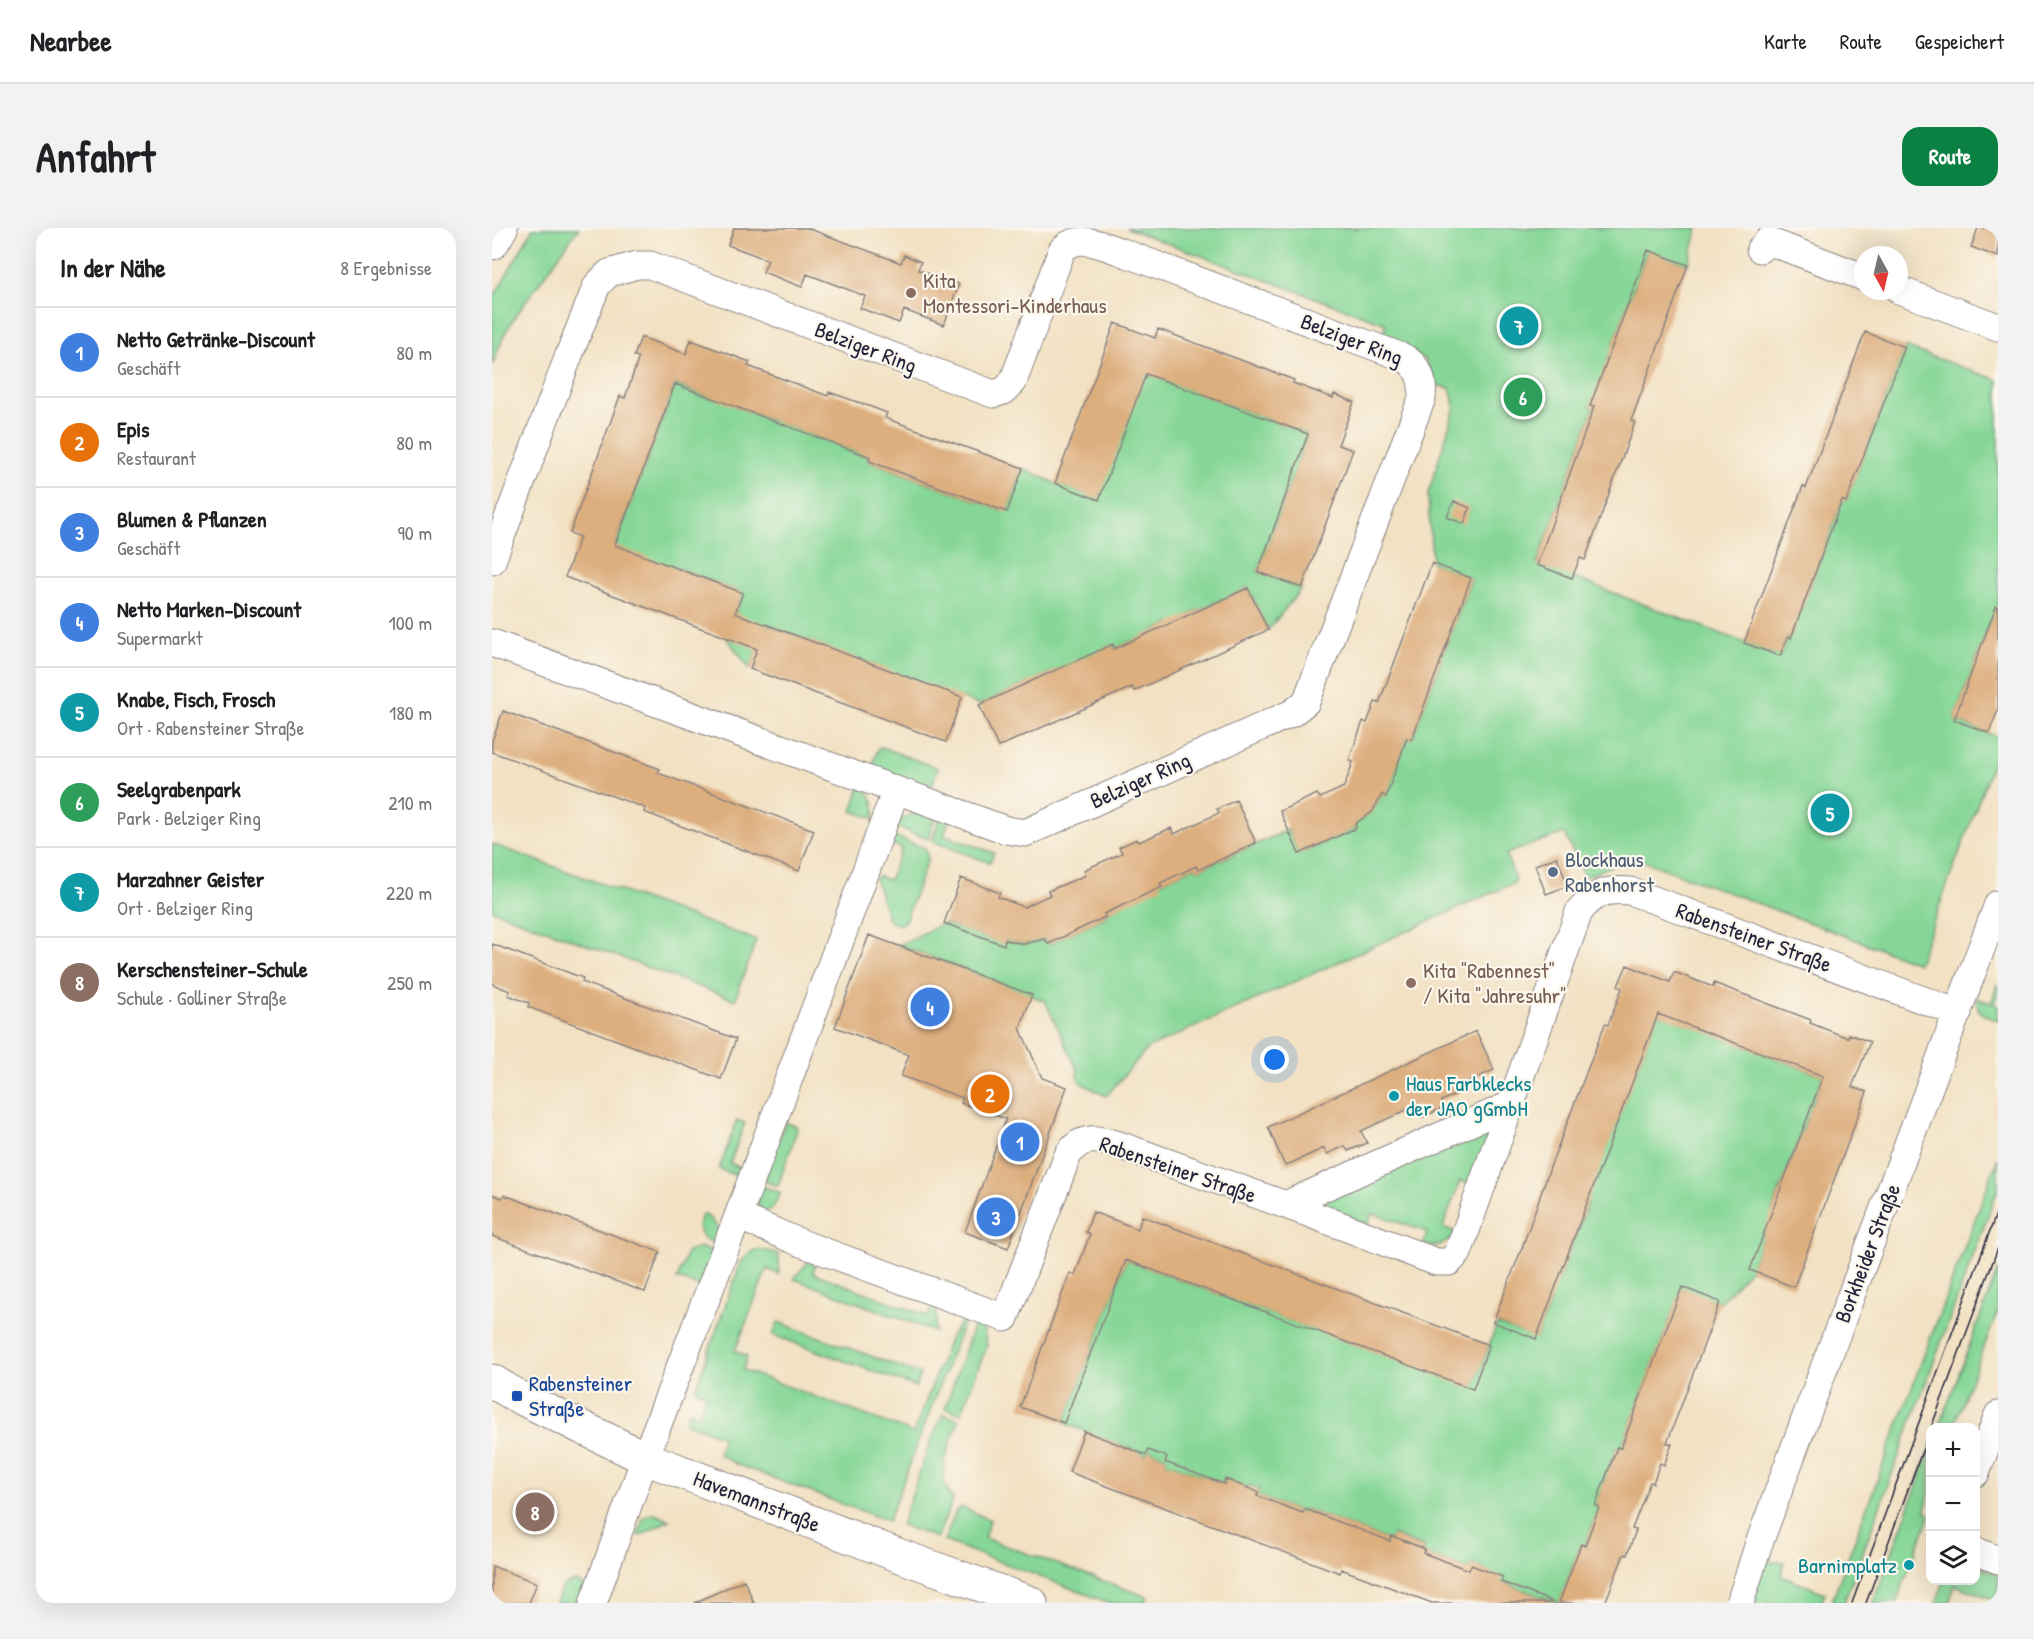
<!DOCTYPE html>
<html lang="de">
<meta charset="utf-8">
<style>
body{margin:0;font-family:"Patrick Hand",sans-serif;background:#f2f2f2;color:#202124}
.controls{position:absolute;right:18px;bottom:18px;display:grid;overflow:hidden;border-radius:12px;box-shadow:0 6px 24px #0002}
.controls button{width:54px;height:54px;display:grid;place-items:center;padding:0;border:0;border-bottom:2px solid #e0e0e0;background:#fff;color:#202124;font:30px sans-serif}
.compass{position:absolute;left:1362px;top:18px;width:54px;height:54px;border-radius:50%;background:#fff;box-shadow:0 6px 24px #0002;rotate:172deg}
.you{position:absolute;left:783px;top:832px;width:21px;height:21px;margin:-15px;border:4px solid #fff;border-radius:50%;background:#1a73e8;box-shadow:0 0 0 9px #1a73e833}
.badge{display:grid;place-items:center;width:39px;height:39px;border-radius:50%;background:#0b8043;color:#fff;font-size:20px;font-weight:700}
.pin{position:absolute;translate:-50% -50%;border:3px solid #fff;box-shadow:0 2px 6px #0006}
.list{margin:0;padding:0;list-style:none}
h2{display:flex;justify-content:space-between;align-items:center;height:78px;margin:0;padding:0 24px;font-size:26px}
h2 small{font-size:20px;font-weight:400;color:#757577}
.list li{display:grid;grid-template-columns:39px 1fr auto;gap:18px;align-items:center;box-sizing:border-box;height:90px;padding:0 24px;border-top:2px solid #e0e0e0}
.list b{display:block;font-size:22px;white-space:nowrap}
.list p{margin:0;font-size:20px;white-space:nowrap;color:#757577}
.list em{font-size:20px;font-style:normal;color:#757577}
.icon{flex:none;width:33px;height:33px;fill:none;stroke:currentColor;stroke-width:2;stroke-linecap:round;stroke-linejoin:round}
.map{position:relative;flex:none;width:1506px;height:1375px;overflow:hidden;border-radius:18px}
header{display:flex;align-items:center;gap:36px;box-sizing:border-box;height:84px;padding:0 30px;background:#fff;border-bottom:2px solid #e0e0e0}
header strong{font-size:28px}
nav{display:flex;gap:33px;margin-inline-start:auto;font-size:21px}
.intro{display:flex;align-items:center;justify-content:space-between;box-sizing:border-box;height:144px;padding:0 36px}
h1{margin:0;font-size:42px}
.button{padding:15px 27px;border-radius:18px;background:#0b8043;color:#fff;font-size:21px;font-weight:700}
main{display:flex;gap:36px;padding:0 36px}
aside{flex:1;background:#fff;border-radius:18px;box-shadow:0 6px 24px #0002}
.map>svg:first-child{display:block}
.green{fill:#86d797;stroke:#547c69;stroke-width:1.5}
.building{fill:#ddae7e}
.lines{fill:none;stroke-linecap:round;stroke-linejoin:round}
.minor-casing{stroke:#8a827f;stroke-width:29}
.secondary-casing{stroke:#8a827f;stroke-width:35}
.minor{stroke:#fff;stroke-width:27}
.secondary{stroke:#fff;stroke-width:33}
.tram{stroke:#22223b;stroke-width:1.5}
.education-dot{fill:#8d6e63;stroke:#fbf7ec;stroke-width:2}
.service-dot{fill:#5c6f8a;stroke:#fbf7ec;stroke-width:2}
.culture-dot{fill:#0f9aa8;stroke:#fbf7ec;stroke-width:2}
.transit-dot{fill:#1a4fb4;stroke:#fbf7ec;stroke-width:2}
.labels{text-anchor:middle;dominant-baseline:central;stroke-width:4.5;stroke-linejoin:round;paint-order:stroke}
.education-label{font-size:22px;fill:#785e54;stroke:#fbf7ec;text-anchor:start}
.street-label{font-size:22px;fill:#22223b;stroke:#fbf7ec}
.service-label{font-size:22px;fill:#4e5e75;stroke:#fbf7ec;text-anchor:start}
.culture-label{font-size:22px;fill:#0d838f;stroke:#fbf7ec;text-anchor:start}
.transit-label{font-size:22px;fill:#164399;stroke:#fbf7ec;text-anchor:start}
</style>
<header>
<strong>Nearbee</strong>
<nav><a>Karte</a><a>Route</a><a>Gespeichert</a></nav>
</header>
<div class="intro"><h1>Anfahrt</h1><a class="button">Route</a></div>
<main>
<aside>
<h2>In der Nähe<small>8 Ergebnisse</small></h2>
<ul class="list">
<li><span class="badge" style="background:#3f7fe0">1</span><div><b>Netto Getränke-Discount</b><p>Geschäft</p></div><em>80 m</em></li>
<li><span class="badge" style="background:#e8710a">2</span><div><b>Epis</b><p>Restaurant</p></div><em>80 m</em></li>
<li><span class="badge" style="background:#3f7fe0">3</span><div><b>Blumen &amp; Pflanzen</b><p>Geschäft</p></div><em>90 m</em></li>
<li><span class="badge" style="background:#3f7fe0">4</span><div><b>Netto Marken-Discount</b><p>Supermarkt</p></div><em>100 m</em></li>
<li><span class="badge" style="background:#0f9aa8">5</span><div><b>Knabe, Fisch, Frosch</b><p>Ort · Rabensteiner Straße</p></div><em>180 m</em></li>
<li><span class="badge" style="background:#2e9e5b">6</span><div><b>Seelgrabenpark</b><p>Park · Belziger Ring</p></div><em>210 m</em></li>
<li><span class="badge" style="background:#0f9aa8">7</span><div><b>Marzahner Geister</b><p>Ort · Belziger Ring</p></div><em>220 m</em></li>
<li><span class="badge" style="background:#8d6e63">8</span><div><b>Kerschensteiner-Schule</b><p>Schule · Golliner Straße</p></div><em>250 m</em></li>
</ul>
</aside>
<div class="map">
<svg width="1506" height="1375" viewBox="0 0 1506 1375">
<rect width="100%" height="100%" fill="#fbf7ec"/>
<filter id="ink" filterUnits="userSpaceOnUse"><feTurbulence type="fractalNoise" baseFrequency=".0167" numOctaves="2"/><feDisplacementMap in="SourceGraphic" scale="12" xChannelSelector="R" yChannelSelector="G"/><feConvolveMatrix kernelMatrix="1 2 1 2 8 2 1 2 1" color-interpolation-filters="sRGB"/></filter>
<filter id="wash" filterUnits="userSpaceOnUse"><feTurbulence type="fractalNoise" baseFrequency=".008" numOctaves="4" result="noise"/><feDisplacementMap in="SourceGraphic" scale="24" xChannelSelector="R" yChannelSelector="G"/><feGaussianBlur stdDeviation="1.35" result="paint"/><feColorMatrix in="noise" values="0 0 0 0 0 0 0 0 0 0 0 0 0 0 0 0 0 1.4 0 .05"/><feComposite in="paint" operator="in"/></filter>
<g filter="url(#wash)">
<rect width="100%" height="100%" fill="#f2e1c3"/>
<!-- green -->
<path class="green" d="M 41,0 L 87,0 L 22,90 L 12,107 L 0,138 L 0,72 Z
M 634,0 L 1206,0 L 1196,37 L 1155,23 L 1099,178 L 1102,179 L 1045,336 L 1288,428 L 1296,408 L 1299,409 L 1350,272 L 1354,273 L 1413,119 L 1506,152 L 1506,383 L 1498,394 L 1462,492 L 1506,509 L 1506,521 L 1426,735 L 1141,629 L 1093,649 L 1072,605 L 1014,626 L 1024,654 L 656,820 L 614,868 L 589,855 L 585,847 L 586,843 L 553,773 L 407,717 L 452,695 L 512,716 L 513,712 L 532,716 L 553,711 L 556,716 L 613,689 L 612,686 L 668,655 L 704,638 L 706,642 L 796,602 L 807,626 L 864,600 L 863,596 L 880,584 L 890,566 L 894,568 L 915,510 L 920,511 L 979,351 L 940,335 L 936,266 L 963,179 L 958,160 L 944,157 L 933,131 L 890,109 L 894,96 Z
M 650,144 L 816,206 L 766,344 L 810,360 L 776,402 L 756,360 L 699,386 L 681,399 L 679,395 L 662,403 L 644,416 L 642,412 L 622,421 L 621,417 L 487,477 L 275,397 L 258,441 L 234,409 L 251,365 L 191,342 L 122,321 L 183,157 L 222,171 L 224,167 L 243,174 L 242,178 L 378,229 L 377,233 L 515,284 L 531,240 L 563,255 L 607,271 Z
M 389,519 L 446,540 L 438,562 L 379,541 L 386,520 Z
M 368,559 C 381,567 384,576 382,591 L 360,583 Z
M 425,584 L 444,587 L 436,611 L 404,599 L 410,591 Z
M 448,589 L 457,592 L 452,607 L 502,625 L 498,635 L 440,613 Z
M 399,607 L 433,620 L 436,630 L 413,694 C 407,698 401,696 396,691 L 383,651 L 385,648 L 397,652 L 410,620 L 396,615 Z
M 0,616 L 264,712 L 243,772 L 0,682 Z
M 1506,755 L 1506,766 L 1502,776 L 1506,778 L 1506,792 C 1498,791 1491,787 1486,781 L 1484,770 L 1499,775 Z
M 1166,785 L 1331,848 L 1280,983 L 1284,986 L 1273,1003 L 1258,1042 L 1228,1074 L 1190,1060 L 1129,1220 L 1125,1219 L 1103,1278 L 1107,1279 L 1093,1318 L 1089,1316 L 1067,1375 L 1009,1354 L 991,1342 L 991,1340 L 980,1336 L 977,1342 L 931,1325 L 933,1320 L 901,1307 L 898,1313 L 813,1281 L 811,1285 L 765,1268 L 767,1261 L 755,1257 L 754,1259 L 733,1251 L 732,1256 L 673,1234 L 675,1229 L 656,1222 L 654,1227 L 572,1195 L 634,1032 L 981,1160 L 1005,1096 L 1044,1110 L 1059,1073 L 1055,1070 L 1067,1051 L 1096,975 L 1052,958 L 1060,934 L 1103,951 Z
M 245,892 L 253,895 L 238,935 L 253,942 L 250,950 L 227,941 Z
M 293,894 L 306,899 L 286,958 L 272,953 Z
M 1000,895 L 981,957 L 968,953 L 951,999 L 965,1004 C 955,1016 946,1020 931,1017 L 935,1004 L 880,985 L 876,997 L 834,983 L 833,970 Z
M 1506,930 L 1506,961 L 1352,1375 L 1339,1375 Z
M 269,958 L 289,965 L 280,981 L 269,985 C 263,975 266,969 269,958 Z
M 211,985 C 223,993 229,1001 226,1016 L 212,1011 L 206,998 Z
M 208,1019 L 223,1024 L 210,1059 L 185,1051 L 195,1024 Z
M 267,1021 L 287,1026 L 287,1046 L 275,1041 L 243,1123 L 255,1128 L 251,1142 L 422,1205 L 458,1109 L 474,1088 L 396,1293 L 246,1237 L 226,1226 L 231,1209 L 193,1194 L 197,1183 L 207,1187 L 214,1166 L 203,1161 L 249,1034 L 260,1023 Z
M 320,1029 L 325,1031 L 321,1045 L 436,1088 L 442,1075 L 445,1076 L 443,1104 L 302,1051 Z
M 1506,1041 L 1506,1083 L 1461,1199 L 1447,1199 Z
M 484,1091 L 491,1099 L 495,1117 L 469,1186 L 453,1180 Z
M 286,1094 L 428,1146 L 424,1159 L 281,1107 Z
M 451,1186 L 467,1192 C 458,1217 441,1247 461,1272 L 445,1310 L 409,1297 L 438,1215 Z
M 1438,1223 L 1438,1258 L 1434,1283 L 1438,1287 L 1404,1375 L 1381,1375 Z
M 469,1279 L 498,1292 L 492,1310 L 656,1369 L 653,1375 L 618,1375 L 452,1313 L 464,1283 Z
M 161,1285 L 177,1292 L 148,1308 L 146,1307 L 151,1290 Z
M 1287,1333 L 1293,1334 L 1289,1348 L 1333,1365 L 1329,1375 L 1260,1375 L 1272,1335 Z
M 1484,1338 L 1506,1346 L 1506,1373 L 1463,1357 L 1457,1375 L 1444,1375 L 1452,1353 L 1484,1352 Z
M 83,1353 L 88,1355 L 94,1362 L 91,1375 L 64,1375 L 70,1358 Z"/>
<g id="blocks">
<!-- building -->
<path class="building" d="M 242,0 L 315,0 L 409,35 L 412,27 L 429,34 L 426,42 L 467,56 L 452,97 L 412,82 L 407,95 L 368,80 L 373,68 L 315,46 L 310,59 L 271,44 L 276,32 L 236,17 Z
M 1486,0 L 1506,0 L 1506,29 L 1479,19 Z
M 1156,22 L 1196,37 L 1139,193 L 1143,194 L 1093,332 L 1088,330 L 1080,350 L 1045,337 L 1102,179 L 1098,178 Z
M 623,95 L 663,110 L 666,101 L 802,152 L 801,155 L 841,170 L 842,166 L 862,174 L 846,217 L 861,222 L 810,360 L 766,344 L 816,206 L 654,146 L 607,272 L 563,255 Z
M 1373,104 L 1413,119 L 1354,274 L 1350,272 L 1299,410 L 1296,408 L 1288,428 L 1252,415 L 1311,258 L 1314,260 Z
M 149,109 L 194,126 L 199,112 L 258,134 L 256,138 L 336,168 L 337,164 L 374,177 L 395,185 L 393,190 L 531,240 L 515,284 L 377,233 L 378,229 L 183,156 L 123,317 L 251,365 L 243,385 L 470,469 L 454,514 L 258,441 L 265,421 L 73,349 L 88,309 L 78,305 L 128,168 L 133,170 L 147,129 L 142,128 Z
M 962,273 L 978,280 L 972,296 L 955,289 Z
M 940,335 L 979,350 L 920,511 L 915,510 L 894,569 L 890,566 L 880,584 L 863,596 L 864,600 L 807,626 L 788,583 L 825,566 L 828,570 L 852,559 L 861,534 L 857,532 L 871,493 L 875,495 L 883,474 L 887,475 Z
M 756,360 L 776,402 L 642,463 L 640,459 L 506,519 L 487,477 L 621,416 L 622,421 Z
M 1504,378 L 1506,379 L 1506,482 L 1497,505 L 1462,492 Z
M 11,483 L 168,541 L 166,545 L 322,602 L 307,643 L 152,584 L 153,580 L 0,524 L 0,513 Z
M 744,572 L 764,615 L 706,642 L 704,638 L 668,655 L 670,659 L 612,686 L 613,689 L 556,716 L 553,711 L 532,716 L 513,712 L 512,717 L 452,695 L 469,650 L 508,665 L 506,669 L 532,679 L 558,667 L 556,663 L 594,647 L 592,642 L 630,625 L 627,619 L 645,611 L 647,614 L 679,600 L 682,606 L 727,585 L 725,581 Z
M 1065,629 L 1076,658 L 1054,666 L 1043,637 Z
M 377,707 L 540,767 L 528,800 L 550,850 L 575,859 L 516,1020 L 473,1004 L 514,891 L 469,875 L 471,870 L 409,848 L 417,827 L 343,799 Z
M 0,716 L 91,750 L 90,754 L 244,811 L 229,851 L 36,779 L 37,775 L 16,767 L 18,763 L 0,756 Z
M 1135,737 L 1178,754 L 1182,744 L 1221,759 L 1222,755 L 1319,792 L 1318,795 L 1356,810 L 1357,806 L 1378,814 L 1360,859 L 1375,864 L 1302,1059 L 1258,1042 L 1331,848 L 1166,786 L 1044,1111 L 1001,1094 L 1031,1017 L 1060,934 L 1113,796 L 1116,797 L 1130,760 L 1126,758 Z
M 984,803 L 1002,842 L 964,859 L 967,865 L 949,873 L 951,880 L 931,889 L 925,877 L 869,903 L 875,915 L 856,923 L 853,918 L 835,926 L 832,920 L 793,938 L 776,899 Z
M 0,966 L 10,970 L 12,967 L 168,1024 L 153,1064 L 0,1008 Z
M 601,984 L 646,1001 L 650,988 L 997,1117 L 981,1161 L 634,1032 L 572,1195 L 528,1179 L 578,1045 L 583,1047 L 598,1006 L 594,1004 Z
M 1190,1059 L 1228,1074 L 1175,1215 L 1180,1216 L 1172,1237 L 1168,1235 L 1161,1255 L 1158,1254 L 1140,1301 L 1144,1302 L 1135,1327 L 1132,1326 L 1113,1375 L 1067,1375 L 1089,1316 L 1093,1318 L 1107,1279 L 1103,1278 L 1125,1219 L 1129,1220 Z
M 592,1203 L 654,1227 L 656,1222 L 675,1229 L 673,1234 L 732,1256 L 733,1251 L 766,1264 L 765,1268 L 811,1285 L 813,1281 L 898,1313 L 900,1308 L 933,1321 L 931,1325 L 977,1342 L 979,1337 L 1011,1349 L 1009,1354 L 1059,1373 L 1059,1375 L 940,1375 L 849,1341 L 848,1345 L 577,1244 Z
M 0,1338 L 45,1355 L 37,1375 L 0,1375 Z
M 252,1352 L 262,1375 L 202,1375 Z"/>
</g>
</g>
<g filter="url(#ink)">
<use href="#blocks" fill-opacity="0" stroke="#8a827f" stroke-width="1.5"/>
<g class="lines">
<!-- minor casing -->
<g class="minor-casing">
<path id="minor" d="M 1268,21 L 1276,13 L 1371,49
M 1407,62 L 1506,99
M 0,333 L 77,127 L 105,57 L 117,45 L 145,37 L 158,37 L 501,166 L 512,163 L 521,154 L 570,22 C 586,5 608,17 627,23 L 913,130 C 927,139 932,153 930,170 L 814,474 L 800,485 L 533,605 L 514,602 L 0,415
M 793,977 L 1018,877
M 246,988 L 309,1015 L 513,1090 L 576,927 C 589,906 607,911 627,917 L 816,985 L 944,1034 L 957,1034 L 966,1025 L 1087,684 C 1103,664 1114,661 1138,663 L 1466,785
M 1484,1245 L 1506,1187
M 1484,1323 L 1506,1332
M 101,1375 L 153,1230 L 246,988 L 404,562
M 1248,1375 L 1266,1318 L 1351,1089 L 1506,676"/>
</g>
<!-- secondary casing -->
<g class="secondary-casing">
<path id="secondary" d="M 0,15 L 9,0
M 0,1153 L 25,1168 L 153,1230 L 411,1329 L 539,1375"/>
</g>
<!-- minor -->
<use href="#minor" class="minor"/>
<!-- secondary -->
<use href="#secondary" class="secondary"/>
<!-- tram -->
<path class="tram" d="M 1439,1200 L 1506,1020
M 1360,1375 L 1506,981
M 1374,1375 L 1438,1202"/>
</g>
</g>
<!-- markers -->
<g class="education-dot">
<circle cx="419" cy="65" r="6"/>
<circle cx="919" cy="755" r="6"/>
</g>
<circle class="service-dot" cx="1061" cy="644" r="6"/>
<g class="culture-dot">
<circle cx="902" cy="868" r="6"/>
<circle cx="1417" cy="1337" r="6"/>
</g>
<rect class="transit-dot" x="19" y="1162" width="12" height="12" rx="3"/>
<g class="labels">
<!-- education labels -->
<g class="education-label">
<text x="431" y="52">Kita<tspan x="431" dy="25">Montessori-Kinderhaus</tspan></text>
<text x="931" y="742">Kita "Rabennest"<tspan x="931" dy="25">/ Kita "Jahresuhr"</tspan></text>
</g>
<!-- street labels -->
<g class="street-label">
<text transform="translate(860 111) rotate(21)">Belziger Ring</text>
<text transform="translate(374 119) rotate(21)">Belziger Ring</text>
<text transform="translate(648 552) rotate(-24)">Belziger Ring</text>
<text transform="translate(1262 709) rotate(20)">Rabensteiner Straße</text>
<text transform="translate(686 941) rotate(19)">Rabensteiner Straße</text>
<text transform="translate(1375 1025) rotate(-69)">Borkheider Straße</text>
<text transform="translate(265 1273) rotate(21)">Havemannstraße</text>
</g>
<!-- service labels -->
<g class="service-label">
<text x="1073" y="631">Blockhaus<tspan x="1073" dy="25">Rabenhorst</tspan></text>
</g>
<!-- culture labels -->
<g class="culture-label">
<text x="914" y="855">Haus Farbklecks<tspan x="914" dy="25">der JAO gGmbH</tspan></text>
<text x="1405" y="1337" text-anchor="end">Barnimplatz</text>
</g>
<!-- transit labels -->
<g class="transit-label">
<text x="37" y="1155">Rabensteiner<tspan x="37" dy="25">Straße</tspan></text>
</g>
</g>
</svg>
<div class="controls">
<button>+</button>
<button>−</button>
<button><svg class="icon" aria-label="layers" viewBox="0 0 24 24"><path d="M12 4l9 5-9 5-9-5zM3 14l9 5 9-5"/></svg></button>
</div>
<svg class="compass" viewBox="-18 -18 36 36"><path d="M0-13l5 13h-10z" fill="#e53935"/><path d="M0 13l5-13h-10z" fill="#757577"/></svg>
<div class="you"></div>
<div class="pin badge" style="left:528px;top:914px;background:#3f7fe0">1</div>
<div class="pin badge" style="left:498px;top:866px;background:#e8710a">2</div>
<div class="pin badge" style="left:504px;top:989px;background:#3f7fe0">3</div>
<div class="pin badge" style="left:438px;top:779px;background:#3f7fe0">4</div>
<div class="pin badge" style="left:1338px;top:585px;background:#0f9aa8">5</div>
<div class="pin badge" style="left:1031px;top:169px;background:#2e9e5b">6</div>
<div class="pin badge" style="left:1027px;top:98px;background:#0f9aa8">7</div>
<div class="pin badge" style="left:43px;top:1284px;background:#8d6e63">8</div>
</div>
</main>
